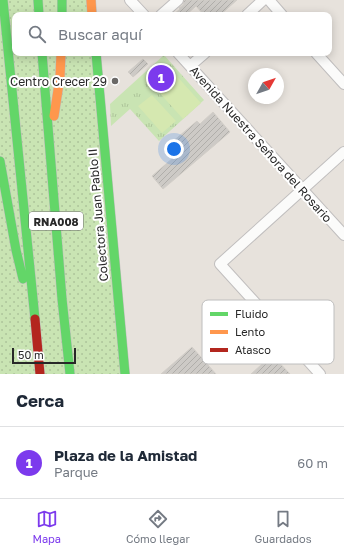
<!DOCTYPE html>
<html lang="es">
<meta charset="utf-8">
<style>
body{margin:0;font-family:"Golos Text",sans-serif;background:#f2f2f3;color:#1f2937}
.compass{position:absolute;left:248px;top:68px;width:36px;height:36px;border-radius:50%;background:#fff;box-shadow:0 2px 10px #0003;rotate:50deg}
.scale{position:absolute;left:12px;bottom:10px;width:64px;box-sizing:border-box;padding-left:4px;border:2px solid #282828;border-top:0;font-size:11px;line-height:14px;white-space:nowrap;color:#282828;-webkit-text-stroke:3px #fff;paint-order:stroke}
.you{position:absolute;left:174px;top:149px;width:14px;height:14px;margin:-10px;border:3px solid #fff;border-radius:50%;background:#1a73e8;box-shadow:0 0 0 6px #1a73e833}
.badge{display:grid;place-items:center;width:26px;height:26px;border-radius:50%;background:#7c3aed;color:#fff;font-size:13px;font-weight:700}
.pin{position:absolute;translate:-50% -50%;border:2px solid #fff;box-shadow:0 1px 4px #0006}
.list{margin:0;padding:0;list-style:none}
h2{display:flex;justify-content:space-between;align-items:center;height:52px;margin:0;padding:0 16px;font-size:17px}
h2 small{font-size:13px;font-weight:400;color:#747a83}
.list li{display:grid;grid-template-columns:26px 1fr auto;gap:12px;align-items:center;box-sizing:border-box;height:72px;padding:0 16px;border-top:1px solid #e0e1e3}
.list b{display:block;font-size:15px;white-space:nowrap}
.list p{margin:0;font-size:13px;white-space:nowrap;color:#747a83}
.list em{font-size:13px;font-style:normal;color:#747a83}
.icon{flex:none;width:22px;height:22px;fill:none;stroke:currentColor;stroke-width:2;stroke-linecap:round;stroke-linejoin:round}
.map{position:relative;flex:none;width:344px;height:374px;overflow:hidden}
.search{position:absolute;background:#fff;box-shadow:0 2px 10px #0003;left:12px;right:12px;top:12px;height:44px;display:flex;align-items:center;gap:10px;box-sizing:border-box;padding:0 14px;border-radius:8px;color:#747a83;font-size:15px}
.sheet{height:124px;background:#fff}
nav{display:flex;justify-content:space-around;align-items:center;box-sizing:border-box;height:56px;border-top:1px solid #e0e1e3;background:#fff;font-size:11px;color:#747a83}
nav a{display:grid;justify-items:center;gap:2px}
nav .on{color:#7c3aed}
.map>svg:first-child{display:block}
.grass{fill:url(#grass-dots)}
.park{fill:url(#park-tufts)}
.pitch{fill:#d5e8b0}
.building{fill:url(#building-hatch);stroke:#d2cec8}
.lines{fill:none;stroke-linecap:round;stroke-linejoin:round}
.street-casing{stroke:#c0bebe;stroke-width:12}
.fast-casing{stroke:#c0bebe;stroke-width:10}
.slow-casing{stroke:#c0bebe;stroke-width:10}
.jam-casing{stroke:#c0bebe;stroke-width:10}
.street{stroke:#fbfbfa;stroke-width:10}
.fast{stroke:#63d668;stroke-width:9}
.slow{stroke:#ff974d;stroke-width:9}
.jam{stroke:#b3261e;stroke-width:9}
.poi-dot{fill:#6b6967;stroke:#fff;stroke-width:1.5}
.labels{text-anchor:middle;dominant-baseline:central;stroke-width:4;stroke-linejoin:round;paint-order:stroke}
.shield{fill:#fff;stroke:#686868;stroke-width:1}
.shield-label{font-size:11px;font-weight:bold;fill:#282828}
.poi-label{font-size:12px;fill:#282828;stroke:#fff;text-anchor:end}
.street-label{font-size:12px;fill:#282828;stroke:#fff}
.key{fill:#fff;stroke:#bebebe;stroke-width:1}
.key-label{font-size:11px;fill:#282828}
</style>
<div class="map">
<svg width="344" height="374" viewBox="0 0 344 374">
<defs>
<pattern id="grass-dots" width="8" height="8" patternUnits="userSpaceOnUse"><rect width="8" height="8" fill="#c9e4b3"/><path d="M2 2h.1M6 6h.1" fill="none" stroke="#adc49a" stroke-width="1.8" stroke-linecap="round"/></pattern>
<pattern id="park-tufts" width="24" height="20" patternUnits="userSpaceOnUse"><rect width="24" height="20" fill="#c9e4b3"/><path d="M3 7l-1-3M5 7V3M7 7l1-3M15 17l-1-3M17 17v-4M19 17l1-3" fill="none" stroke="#adc49a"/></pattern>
<pattern id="building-hatch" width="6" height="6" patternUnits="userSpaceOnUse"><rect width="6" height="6" fill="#cdcac6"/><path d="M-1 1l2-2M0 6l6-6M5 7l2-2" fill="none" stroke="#b0aeaa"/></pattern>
</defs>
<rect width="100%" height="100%" fill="#e7e2dc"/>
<!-- grass -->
<path class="grass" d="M 0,0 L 91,0 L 92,15 L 15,15 L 15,53 L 96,53 L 125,374 L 0,374 Z"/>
<!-- park -->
<path class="park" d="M 164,55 L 204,100 L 159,141 L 130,109 L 111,126 L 110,104 Z"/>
<!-- pitch -->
<path class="pitch" d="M 175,74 L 201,103 L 183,119 L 157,90 Z
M 152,95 L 176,121 L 162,133 L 138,106 Z"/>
<!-- building -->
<path class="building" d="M 184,0 L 237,0 L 220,15 L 204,15 L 196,6 L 186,15 L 173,15 L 180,9 L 179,8 L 183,5 Z
M 143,59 L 148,64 L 133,77 L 128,72 Z
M 213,112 L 230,132 L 163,189 L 152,176 L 173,158 L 165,148 L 197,121 L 200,124 Z
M 192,347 L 216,374 L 161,374 Z
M 272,355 L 290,374 L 251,374 Z"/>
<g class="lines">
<!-- street casing -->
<g class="street-casing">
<path id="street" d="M 130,0 L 144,15
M 269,0 L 282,15
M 161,15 L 178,0
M 247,15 L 263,0
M 178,53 L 344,235
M 316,53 L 344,84
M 190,66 L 205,53
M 320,374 L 220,264 L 344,152"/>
</g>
<!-- fast casing -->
<g class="fast-casing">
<path id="fast" d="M 3,0 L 35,319
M 38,0 L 39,15
M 62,0 L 62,15
M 42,53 L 62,299 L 70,374
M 96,53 L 125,374
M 0,161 L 16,250 L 23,279"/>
</g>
<!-- slow casing -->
<g class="slow-casing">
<path id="slow" d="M 91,0 L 92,15
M 54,116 L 60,77 L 61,53"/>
</g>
<!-- jam casing -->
<g class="jam-casing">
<path id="jam" d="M 35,319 L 40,374"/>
</g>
<!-- street -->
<use href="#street" class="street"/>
<!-- fast -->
<use href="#fast" class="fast"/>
<!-- slow -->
<use href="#slow" class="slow"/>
<!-- jam -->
<use href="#jam" class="jam"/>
</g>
<!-- markers -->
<circle class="poi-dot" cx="115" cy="81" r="4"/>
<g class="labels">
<!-- shield labels -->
<rect class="shield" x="29" y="212" width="54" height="18" rx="3"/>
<g class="shield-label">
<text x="56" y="221">RNA008</text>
</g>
<!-- poi labels -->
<g class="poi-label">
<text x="107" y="81">Centro Crecer 29</text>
</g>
<!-- street labels -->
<g class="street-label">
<text transform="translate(261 144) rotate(48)">Avenida Nuestra Señora del Rosario</text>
<text transform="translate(98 215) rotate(-95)">Colectora Juan Pablo II</text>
</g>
</g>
<!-- legend -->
<rect x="202" y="300" width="132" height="64" rx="6" class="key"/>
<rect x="210" y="312" width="18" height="4" fill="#63d668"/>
<rect x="210" y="330" width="18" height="4" fill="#ff974d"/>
<rect x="210" y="348" width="18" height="4" fill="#b3261e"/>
<g class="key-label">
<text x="235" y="318">Fluido</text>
<text x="235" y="336">Lento</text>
<text x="235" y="354">Atasco</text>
</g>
</svg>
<svg class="compass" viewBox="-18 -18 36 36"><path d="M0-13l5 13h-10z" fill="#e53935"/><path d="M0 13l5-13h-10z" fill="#747a83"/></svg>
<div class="scale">50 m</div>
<div class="you"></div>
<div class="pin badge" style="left:161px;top:78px">1</div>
<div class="search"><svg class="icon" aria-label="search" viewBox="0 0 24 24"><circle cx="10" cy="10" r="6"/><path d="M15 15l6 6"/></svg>Buscar aquí</div>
</div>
<section class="sheet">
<h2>Cerca<small></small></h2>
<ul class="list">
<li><span class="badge">1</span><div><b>Plaza de la Amistad</b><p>Parque</p></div><em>60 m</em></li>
</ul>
</section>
<nav>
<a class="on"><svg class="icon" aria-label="map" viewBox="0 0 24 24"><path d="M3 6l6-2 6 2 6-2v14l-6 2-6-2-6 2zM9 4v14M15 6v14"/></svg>Mapa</a>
<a><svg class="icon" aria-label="directions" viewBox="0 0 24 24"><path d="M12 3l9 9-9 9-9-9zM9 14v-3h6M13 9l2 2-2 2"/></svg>Cómo llegar</a>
<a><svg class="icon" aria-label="saved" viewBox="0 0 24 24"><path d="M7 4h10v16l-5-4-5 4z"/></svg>Guardados</a>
</nav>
